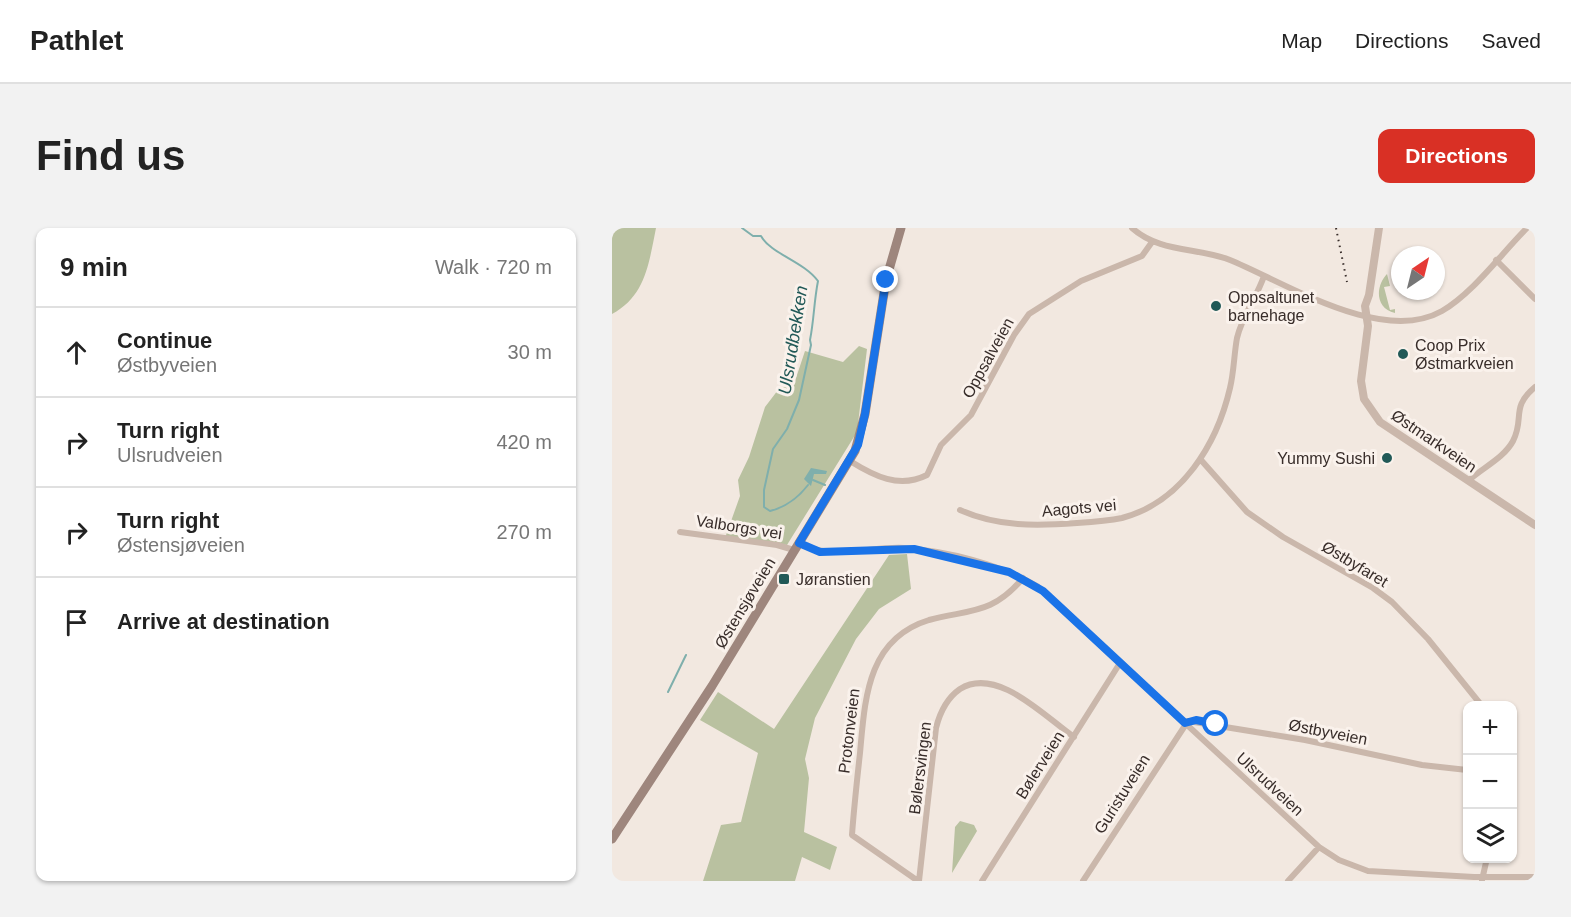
<!DOCTYPE html>
<meta charset="utf-8">
<style>
body{margin:0;font-family:Arial,sans-serif;background:#f2f2f2;color:#222}
.controls{position:absolute;right:18px;bottom:18px;display:grid;overflow:hidden;border-radius:12px;box-shadow:0 2px 4px #0004}
.controls button{width:54px;height:54px;display:grid;place-items:center;padding:0;border:0;border-bottom:2px solid #e0e0e0;background:#fff;color:#222;font:30px sans-serif}
.compass{position:absolute;left:779px;top:18px;width:54px;height:54px;border-radius:50%;background:#fff;box-shadow:0 2px 4px #0004;rotate:35deg}
.stop{position:absolute;width:18px;height:18px;margin:-14px;border:4px solid #1a73e8;border-radius:50%;background:#fff}
.stop.end{background:#1a73e8;border-color:#fff;box-shadow:0 2px 6px #0008}
.list{margin:0;padding:0;list-style:none}
h2{display:flex;justify-content:space-between;align-items:center;height:78px;margin:0;padding:0 24px;font-size:26px}
h2 small{font-size:20px;font-weight:400;color:#767676}
.list li{display:grid;grid-template-columns:39px 1fr auto;gap:18px;align-items:center;box-sizing:border-box;height:90px;padding:0 24px;border-top:2px solid #e0e0e0}
.list b{display:block;font-size:22px;white-space:nowrap}
.list p{margin:0;font-size:20px;white-space:nowrap;color:#767676}
.list em{font-size:20px;font-style:normal;color:#767676}
.icon{flex:none;width:33px;height:33px;fill:none;stroke:currentColor;stroke-width:2;stroke-linecap:round;stroke-linejoin:round}
.map{position:relative;flex:none;width:923px;height:653px;overflow:hidden;border-radius:12px}
header{display:flex;align-items:center;gap:36px;box-sizing:border-box;height:84px;padding:0 30px;background:#fff;border-bottom:2px solid #e0e0e0}
header strong{font-size:28px}
nav{display:flex;gap:33px;margin-inline-start:auto;font-size:21px}
.intro{display:flex;align-items:center;justify-content:space-between;box-sizing:border-box;height:144px;padding:0 36px}
h1{margin:0;font-size:42px}
.button{padding:15px 27px;border-radius:12px;background:#d93025;color:#fff;font-size:21px;font-weight:700}
main{display:flex;gap:36px;padding:0 36px}
aside{flex:1;background:#fff;border-radius:12px;box-shadow:0 2px 4px #0004}
.map>svg:first-child{display:block}
.green{fill:#b9c1a0}
.water{fill:#7fafac}
.lines{fill:none;stroke-linecap:round;stroke-linejoin:round}
.stream{stroke:#7fafac;stroke-width:2}
.minor{stroke:#cab7ab;stroke-width:6}
.tertiary{stroke:#cab7ab;stroke-width:8}
.secondary{stroke:#9e867d;stroke-width:9}
.rail{stroke:#382d2a;stroke-width:2;stroke-dasharray:1.5 4.5;stroke-linecap:butt}
.route{stroke:#1a73e8;stroke-width:8}
.poi-dot{fill:#215957;stroke:#faf2ec;stroke-width:2}
.labels{text-anchor:middle;dominant-baseline:central;stroke-width:6;stroke-linejoin:round;paint-order:stroke}
.poi-label{font-size:16px;fill:#382d2a;stroke:#faf2ec;text-anchor:start}
.street-label{font-size:16px;fill:#382d2a;stroke:#faf2ec}
.water-label{font-size:18px;font-style:italic;fill:#215957;stroke:#faf2ec}
</style>
<header>
<strong>Pathlet</strong>
<nav><a>Map</a><a>Directions</a><a>Saved</a></nav>
</header>
<div class="intro"><h1>Find us</h1><a class="button">Directions</a></div>
<main>
<aside>
<h2>9 min<small>Walk · 720 m</small></h2>
<ul class="list">
<li><svg class="icon" aria-label="ahead" viewBox="0 0 24 24"><path d="M12 20V5M6 11l6-6 6 6"/></svg><div><b>Continue</b><p>Østbyveien</p></div><em>30 m</em></li>
<li><svg class="icon" aria-label="right" viewBox="0 0 24 24"><path d="M7 20v-9h11M14 6l5 5-5 5"/></svg><div><b>Turn right</b><p>Ulsrudveien</p></div><em>420 m</em></li>
<li><svg class="icon" aria-label="right" viewBox="0 0 24 24"><path d="M7 20v-9h11M14 6l5 5-5 5"/></svg><div><b>Turn right</b><p>Østensjøveien</p></div><em>270 m</em></li>
<li><svg class="icon" aria-label="arrive" viewBox="0 0 24 24"><path d="M6 21V4h12l-3 4 3 4H6"/></svg><div><b>Arrive at destination</b></div></li>
</ul>
</aside>
<div class="map">
<svg width="923" height="653" viewBox="0 0 923 653">
<rect width="100%" height="100%" fill="#f2e8e0"/>
<!-- green -->
<path class="green" d="M 0,0 L 44,0 C 37,34 34,68 0,86 Z
M 775,46 L 778,58 L 772,59 L 778,82 L 783,81 L 783,85 C 762,80 764,57 775,46 Z
M 247,118 L 255,121 L 245,204 L 175,317 L 113,310 L 128,268 L 126,252 L 137,229 L 153,179 L 166,162 L 183,153 L 193,123 L 231,134 Z
M 295,326 L 299,361 L 267,381 L 244,411 L 203,490 L 193,531 L 197,550 L 192,604 L 225,619 L 218,642 L 190,629 L 183,653 L 91,653 L 109,597 L 129,594 L 146,525 L 88,492 L 106,464 L 162,501 L 277,327 Z
M 348,593 L 362,597 L 365,603 L 340,645 L 343,599 Z"/>
<!-- water -->
<path class="water" d="M 199,240 L 215,243 L 214,246 L 202,246 L 199,258 L 192,251 Z"/>
<g class="lines">
<!-- stream -->
<path class="stream" d="M 130,0 L 141,8 L 149,8 C 159,26 191,33 206,53 C 202,73 202,92 198,112 L 199,117 L 187,172 L 175,201 L 161,221 L 152,262 L 152,279 L 158,283 C 174,279 186,270 196,257
M 201,252 L 213,257
M 56,464 L 74,427"/>
<!-- minor -->
<path class="minor" d="M 520,0 C 548,25 585,19 618,32 C 674,55 770,117 830,83 C 862,64 888,27 915,0
M 884,32 L 923,71
M 589,232 L 635,284 L 671,309 L 761,360 L 780,374 L 816,411 L 870,478
M 238,233 C 262,248 287,261 315,247 L 329,217 L 359,187 L 402,107 L 417,86 L 469,53 L 530,28 L 540,14
M 856,253 C 870,240 892,230 901,213 C 913,190 898,180 923,159
M 348,282 C 386,299 425,298 465,295 C 480,294 495,293 510,290 C 570,274 605,216 618,160 C 622,144 622,126 625,110 C 630,88 645,69 652,48
M 68,304 L 165,317 L 182,322
M 187,315 C 218,333 257,318 292,320 C 336,323 386,336 425,358 L 707,619 L 727,632 L 756,643 L 862,649 L 923,649
M 870,652 L 875,630
M 306,653 L 240,607 C 242,579 245,552 248,525 C 253,471 255,411 317,392 C 358,381 380,387 411,350
M 307,653 L 324,500 C 328,484 335,470 348,461 C 385,438 432,488 462,509
M 370,653 L 508,435
M 471,653 L 576,493 L 693,512 L 810,537 L 855,542
M 676,653 L 707,619"/>
<!-- tertiary -->
<path class="tertiary" d="M 767,0 L 757,67 L 753,78 L 756,98 L 749,153 L 752,171 L 768,194 L 923,297"/>
<!-- secondary -->
<path class="secondary" d="M 0,611 L 100,458 L 243,223 L 253,186 L 274,52 L 289,0"/>
<!-- rail -->
<path class="rail" d="M 724,0 L 735,54"/>
</g>
<g class="lines">
<!-- route -->
<path class="route" d="M 274,52 L 253,186 L 246,217 L 187,315 L 208,324 L 302,321 L 397,344 L 431,363 L 573,495 L 584,492 L 604,496"/>
</g>
<!-- markers -->
<g class="poi-dot">
<circle cx="604" cy="78" r="6"/>
<circle cx="791" cy="126" r="6"/>
<circle cx="775" cy="230" r="6"/>
<rect x="166" y="345" width="12" height="12" rx="3"/>
</g>
<g class="labels">
<!-- poi labels -->
<g class="poi-label">
<text x="616" y="69">Oppsaltunet<tspan x="616" dy="18">barnehage</tspan></text>
<text x="803" y="117">Coop Prix<tspan x="803" dy="18">Østmarkveien</tspan></text>
<text x="763" y="230" text-anchor="end">Yummy Sushi</text>
<text x="184" y="351">Jøranstien</text>
</g>
<!-- street labels -->
<g class="street-label">
<text transform="translate(376 130) rotate(-61)">Oppsalveien</text>
<text transform="translate(822 213) rotate(34)">Østmarkveien</text>
<text transform="translate(467 280) rotate(-5)">Aagots vei</text>
<text transform="translate(127 299) rotate(9)">Valborgs vei</text>
<text transform="translate(743 336) rotate(31)">Østbyfaret</text>
<text transform="translate(133 375) rotate(-59)">Østensjøveien</text>
<text transform="translate(237 503) rotate(-83)">Protonveien</text>
<text transform="translate(716 504) rotate(11)">Østbyveien</text>
<text transform="translate(428 537) rotate(-58)">Bølerveien</text>
<text transform="translate(308 540) rotate(-83)">Bølersvingen</text>
<text transform="translate(658 556) rotate(43)">Ulsrudveien</text>
<text transform="translate(510 566) rotate(-58)">Guristuveien</text>
</g>
<!-- water labels -->
<g class="water-label">
<text transform="translate(181 112) rotate(-81)">Ulsrudbekken</text>
</g>
</g>
</svg>
<div class="controls">
<button>+</button>
<button>−</button>
<button><svg class="icon" aria-label="layers" viewBox="0 0 24 24"><path d="M12 4l9 5-9 5-9-5zM3 14l9 5 9-5"/></svg></button>
</div>
<svg class="compass" viewBox="-18 -18 36 36"><path d="M0-13l5 13h-10z" fill="#e53935"/><path d="M0 13l5-13h-10z" fill="#767676"/></svg>
<div class="stop" style="left:604px;top:496px"></div>
<div class="stop end" style="left:274px;top:52px"></div>
</div>
</main>
